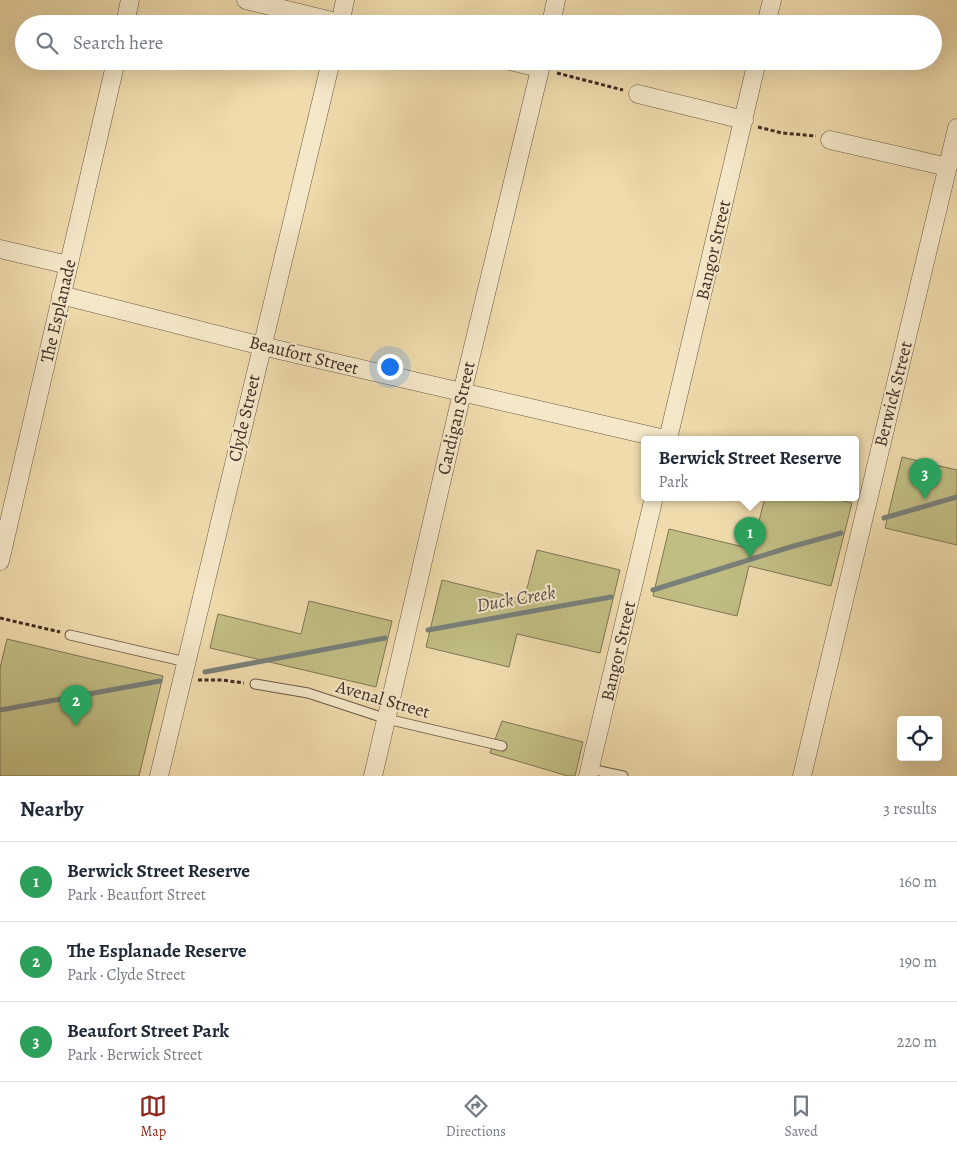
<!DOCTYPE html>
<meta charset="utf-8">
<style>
body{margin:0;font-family:Alegreya,serif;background:#f2f2f3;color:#1f2937}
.controls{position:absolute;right:15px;bottom:15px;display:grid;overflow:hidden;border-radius:5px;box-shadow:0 5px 20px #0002}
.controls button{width:45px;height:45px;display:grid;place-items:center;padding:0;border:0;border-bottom:1px solid #e0e1e3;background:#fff;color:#1f2937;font:25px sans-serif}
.you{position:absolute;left:389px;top:366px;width:18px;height:18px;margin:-12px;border:4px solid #fff;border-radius:50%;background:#1a73e8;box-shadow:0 0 0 8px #1a73e833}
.badge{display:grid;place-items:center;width:32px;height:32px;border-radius:50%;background:#8f2418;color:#fff;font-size:16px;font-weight:700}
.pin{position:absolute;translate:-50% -41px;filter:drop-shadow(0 1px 2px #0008)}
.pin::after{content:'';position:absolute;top:26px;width:18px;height:15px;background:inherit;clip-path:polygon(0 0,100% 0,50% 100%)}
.popup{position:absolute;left:641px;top:436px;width:218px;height:65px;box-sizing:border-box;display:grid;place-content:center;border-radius:5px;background:#fff;filter:drop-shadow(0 1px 4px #0005);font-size:16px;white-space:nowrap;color:#747a83}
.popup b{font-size:19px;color:#1f2937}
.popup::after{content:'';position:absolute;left:50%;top:100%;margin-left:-10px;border:10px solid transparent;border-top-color:#fff}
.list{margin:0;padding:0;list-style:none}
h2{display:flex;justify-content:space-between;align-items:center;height:65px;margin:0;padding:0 20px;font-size:21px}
h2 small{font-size:16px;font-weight:400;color:#747a83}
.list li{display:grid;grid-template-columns:32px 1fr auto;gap:15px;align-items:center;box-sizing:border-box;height:80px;padding:0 20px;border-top:1px solid #e0e1e3}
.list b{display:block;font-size:19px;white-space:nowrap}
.list p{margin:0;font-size:16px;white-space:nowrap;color:#747a83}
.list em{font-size:16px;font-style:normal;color:#747a83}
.icon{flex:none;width:28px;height:28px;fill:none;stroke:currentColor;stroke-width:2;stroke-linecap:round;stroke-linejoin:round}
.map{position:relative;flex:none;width:957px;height:776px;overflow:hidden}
.search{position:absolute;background:#fff;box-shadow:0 5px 20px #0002;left:15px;right:15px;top:15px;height:55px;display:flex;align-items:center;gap:12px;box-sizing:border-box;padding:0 18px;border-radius:28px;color:#747a83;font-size:19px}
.sheet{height:305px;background:#fff}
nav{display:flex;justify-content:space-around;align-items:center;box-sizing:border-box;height:70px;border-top:1px solid #e0e1e3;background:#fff;font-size:14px;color:#747a83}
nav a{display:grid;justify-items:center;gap:2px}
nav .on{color:#8f2418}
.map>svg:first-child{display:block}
.green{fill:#c1be84;stroke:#807554}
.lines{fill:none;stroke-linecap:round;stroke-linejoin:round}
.stream{stroke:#79807b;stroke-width:5}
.service-casing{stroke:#6c5847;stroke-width:11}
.minor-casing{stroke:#6c5847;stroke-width:19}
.path{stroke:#402c25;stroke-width:3;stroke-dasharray:4 2.5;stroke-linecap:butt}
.service{stroke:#f5e8c9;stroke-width:9}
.minor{stroke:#f5e8c9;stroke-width:18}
.labels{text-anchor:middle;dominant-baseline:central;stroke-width:4;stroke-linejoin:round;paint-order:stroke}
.street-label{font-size:18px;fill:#402c25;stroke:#f5e8c9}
.water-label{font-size:19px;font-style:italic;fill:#584f49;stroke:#f5e8c9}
</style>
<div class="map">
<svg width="957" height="776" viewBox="0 0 957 776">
<rect width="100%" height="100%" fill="#efdbac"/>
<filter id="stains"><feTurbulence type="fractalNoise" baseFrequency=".004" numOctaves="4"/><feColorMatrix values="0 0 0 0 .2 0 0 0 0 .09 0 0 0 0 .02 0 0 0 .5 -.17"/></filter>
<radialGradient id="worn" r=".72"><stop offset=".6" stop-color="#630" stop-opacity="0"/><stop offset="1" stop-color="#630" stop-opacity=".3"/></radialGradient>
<!-- green -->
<path class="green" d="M 902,457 L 957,470 L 957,545 L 885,528 Z
M 765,497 L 826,497 L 852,503 L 831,586 L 749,566 L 737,616 L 653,596 L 669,529 L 752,549 Z
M 537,550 L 620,570 L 600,653 L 517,634 L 509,667 L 426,647 L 442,580 L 524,600 Z
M 309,601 L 392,621 L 376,687 L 210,648 L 218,614 L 301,634 Z
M 7,639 L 163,676 L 139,776 L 0,776 L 0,668 Z
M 502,721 L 583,742 L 575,776 L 568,776 L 490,753 Z"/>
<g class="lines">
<!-- stream -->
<path class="stream" d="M 884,518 L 957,497
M 653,590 L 787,548 L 841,533
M 428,630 L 611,597
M 205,672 L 385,638
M 0,710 L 160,681"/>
<!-- service casing -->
<g class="service-casing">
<path id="service" d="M 70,635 L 186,662
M 255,684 L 308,693 L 387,719 L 502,746
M 590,769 L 623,776"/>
</g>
<!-- minor casing -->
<g class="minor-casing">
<path id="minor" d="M 246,0 L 340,23
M 125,24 L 130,0
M 340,24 L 345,0
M 551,24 L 556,0
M 766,24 L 772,0
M 510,61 L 540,68
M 638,94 L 744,120
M 830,140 L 948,167
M 0,249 L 68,265
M 61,295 L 262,346 L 665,439
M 668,439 L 757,61
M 0,561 L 116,61
M 159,776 L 331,61
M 373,776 L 462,393 L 542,61
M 588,776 L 654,497
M 802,776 L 957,128"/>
</g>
<!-- path -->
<path class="path" d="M 557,73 L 623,90
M 758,127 L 782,133 L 816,136
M 0,618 L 60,632
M 198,680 L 222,680 L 244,683"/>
<!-- service -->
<use href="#service" class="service"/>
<!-- minor -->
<use href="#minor" class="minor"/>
</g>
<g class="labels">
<!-- street labels -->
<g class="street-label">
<text transform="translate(713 250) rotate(-77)">Bangor Street</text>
<text transform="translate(58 311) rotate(-77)">The Esplanade</text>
<text transform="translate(304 355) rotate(14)">Beaufort Street</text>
<text transform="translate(893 394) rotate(-76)">Berwick Street</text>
<text transform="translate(244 418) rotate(-77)">Clyde Street</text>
<text transform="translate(456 418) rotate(-77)">Cardigan Street</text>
<text transform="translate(618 651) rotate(-77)">Bangor Street</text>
<text transform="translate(383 699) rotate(16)">Avenal Street</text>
</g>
<!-- water labels -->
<g class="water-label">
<text transform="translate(516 599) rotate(-10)">Duck Creek</text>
</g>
</g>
<rect width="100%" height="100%" filter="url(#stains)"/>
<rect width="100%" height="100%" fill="url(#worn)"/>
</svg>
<div class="controls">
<button><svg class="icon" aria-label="locate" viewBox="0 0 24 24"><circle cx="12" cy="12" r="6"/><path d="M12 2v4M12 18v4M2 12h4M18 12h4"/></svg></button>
</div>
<div class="you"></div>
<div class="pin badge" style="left:750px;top:558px;background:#2e9e5b">1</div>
<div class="popup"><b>Berwick Street Reserve</b>Park</div>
<div class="pin badge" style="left:76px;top:726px;background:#2e9e5b">2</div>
<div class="pin badge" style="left:925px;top:499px;background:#2e9e5b">3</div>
<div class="search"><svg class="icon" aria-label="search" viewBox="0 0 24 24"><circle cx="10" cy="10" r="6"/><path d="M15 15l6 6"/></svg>Search here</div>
</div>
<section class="sheet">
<h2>Nearby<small>3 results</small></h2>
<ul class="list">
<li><span class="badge" style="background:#2e9e5b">1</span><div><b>Berwick Street Reserve</b><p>Park · Beaufort Street</p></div><em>160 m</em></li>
<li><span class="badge" style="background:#2e9e5b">2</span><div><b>The Esplanade Reserve</b><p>Park · Clyde Street</p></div><em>190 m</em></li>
<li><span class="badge" style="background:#2e9e5b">3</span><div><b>Beaufort Street Park</b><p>Park · Berwick Street</p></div><em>220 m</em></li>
</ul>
</section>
<nav>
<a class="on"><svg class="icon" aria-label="map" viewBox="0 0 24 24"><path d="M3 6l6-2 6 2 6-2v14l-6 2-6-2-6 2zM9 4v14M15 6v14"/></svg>Map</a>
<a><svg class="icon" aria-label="directions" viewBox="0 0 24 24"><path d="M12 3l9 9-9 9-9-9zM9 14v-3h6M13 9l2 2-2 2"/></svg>Directions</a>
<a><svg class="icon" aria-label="saved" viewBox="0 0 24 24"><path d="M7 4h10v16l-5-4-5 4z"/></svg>Saved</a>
</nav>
